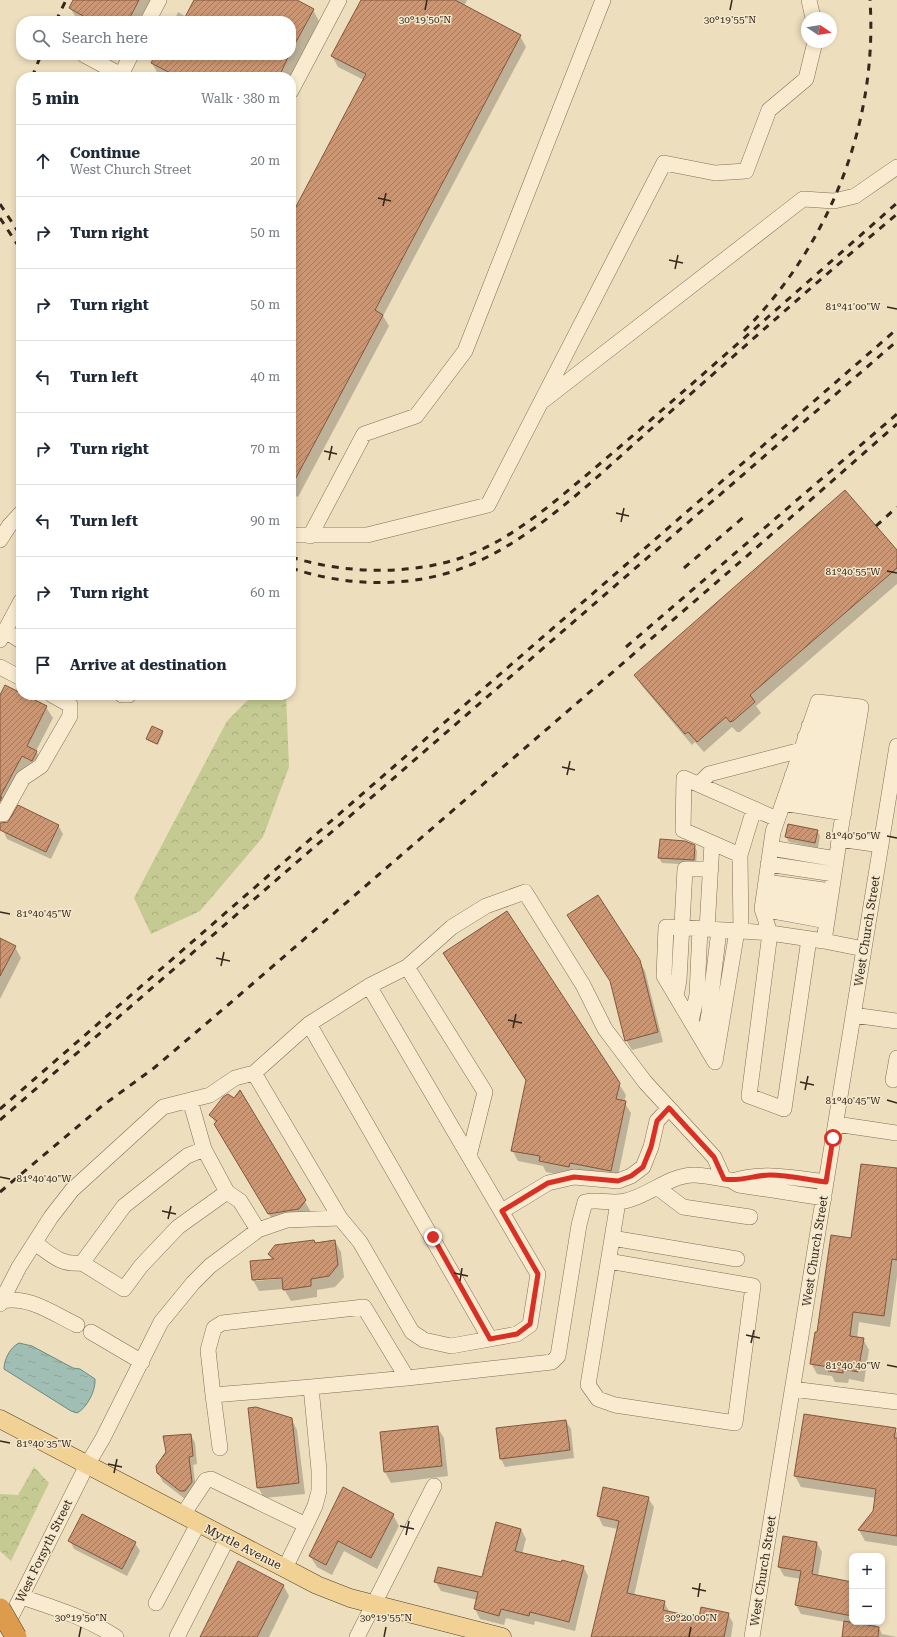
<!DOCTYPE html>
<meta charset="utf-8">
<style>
body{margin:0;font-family:"Roboto Serif",serif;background:#f2f2f3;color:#1f2937}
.controls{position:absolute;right:12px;bottom:12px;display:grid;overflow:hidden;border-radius:8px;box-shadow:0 2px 6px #0003}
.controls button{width:36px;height:36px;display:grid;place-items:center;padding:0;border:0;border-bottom:1px solid #e0e1e3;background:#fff;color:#1f2937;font:20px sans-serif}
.compass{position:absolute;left:801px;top:12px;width:36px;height:36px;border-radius:50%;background:#fff;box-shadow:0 2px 6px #0003;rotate:102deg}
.stop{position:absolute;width:12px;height:12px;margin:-9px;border:3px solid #d93025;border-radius:50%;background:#fff}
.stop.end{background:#d93025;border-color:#fff;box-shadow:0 1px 4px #0008}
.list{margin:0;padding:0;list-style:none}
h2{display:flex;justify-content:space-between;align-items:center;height:52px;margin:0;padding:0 16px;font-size:17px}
h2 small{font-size:13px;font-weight:400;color:#747a83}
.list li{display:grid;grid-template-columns:26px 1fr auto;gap:12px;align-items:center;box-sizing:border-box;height:72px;padding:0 16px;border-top:1px solid #e0e1e3}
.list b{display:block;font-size:15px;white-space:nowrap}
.list p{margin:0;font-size:13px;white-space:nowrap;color:#747a83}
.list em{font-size:13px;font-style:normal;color:#747a83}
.icon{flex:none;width:22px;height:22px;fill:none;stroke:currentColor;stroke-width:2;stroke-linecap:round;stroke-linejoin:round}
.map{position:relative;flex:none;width:897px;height:1637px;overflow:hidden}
.search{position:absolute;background:#fff;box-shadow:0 2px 6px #0003;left:16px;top:16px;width:280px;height:44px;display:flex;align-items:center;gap:10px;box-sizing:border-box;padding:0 14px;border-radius:16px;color:#747a83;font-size:15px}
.panel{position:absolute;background:#fff;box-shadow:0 2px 6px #0003;left:16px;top:72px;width:280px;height:628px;border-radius:16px}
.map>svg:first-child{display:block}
.forest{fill:url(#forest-crowns)}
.water{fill:url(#water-ripples);stroke:#698b82}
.shadow{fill:#0003;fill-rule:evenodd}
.building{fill:url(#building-hatch);stroke:#83573d}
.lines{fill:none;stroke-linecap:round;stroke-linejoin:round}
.minor-casing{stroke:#846e57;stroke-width:16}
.major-casing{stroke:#513d2b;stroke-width:19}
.minor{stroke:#f8ebd0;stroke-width:15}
.major{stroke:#f1d294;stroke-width:18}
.rail{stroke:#34271b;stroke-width:3;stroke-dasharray:7 7;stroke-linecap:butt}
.highway-bridge-casing{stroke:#513d2b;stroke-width:22;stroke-linecap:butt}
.highway-bridge{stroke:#dd9b4d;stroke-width:21}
.route{stroke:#d93025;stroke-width:5}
.ticks{fill:none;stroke:#34271b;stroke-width:1.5}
.labels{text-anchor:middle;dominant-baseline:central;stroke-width:3;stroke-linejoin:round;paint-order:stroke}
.street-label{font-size:12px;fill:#34271b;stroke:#f4e8cd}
.ticks-label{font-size:10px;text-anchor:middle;fill:#34271b;stroke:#f4e8cd;stroke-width:3;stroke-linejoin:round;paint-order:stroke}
</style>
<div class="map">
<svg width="897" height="1637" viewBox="0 0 897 1637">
<defs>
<pattern id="forest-crowns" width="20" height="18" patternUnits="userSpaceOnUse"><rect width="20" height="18" fill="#c4ca92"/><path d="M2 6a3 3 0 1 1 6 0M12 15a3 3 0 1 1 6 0" fill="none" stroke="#a9ae7d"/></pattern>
<pattern id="water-ripples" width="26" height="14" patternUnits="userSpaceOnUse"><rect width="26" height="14" fill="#a1beb5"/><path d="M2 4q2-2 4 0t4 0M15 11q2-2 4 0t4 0" fill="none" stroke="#8ba39b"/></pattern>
<pattern id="building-hatch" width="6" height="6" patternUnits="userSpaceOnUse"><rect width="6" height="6" fill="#ca9673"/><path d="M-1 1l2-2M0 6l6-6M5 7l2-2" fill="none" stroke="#a57a5e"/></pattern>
</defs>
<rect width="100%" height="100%" fill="#eddebd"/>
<!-- forest -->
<path class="forest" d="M 253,695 L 286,695 L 289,767 L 263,837 L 200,911 L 151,934 L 134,898 L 227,721 Z
M 34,1467 L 49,1483 L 11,1561 L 0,1551 L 0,1494 L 18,1495 Z"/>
<!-- water -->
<path class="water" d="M 19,1343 L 32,1346 L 73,1368 L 80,1369 L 95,1379 C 96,1390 87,1408 77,1413 L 71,1411 L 4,1369 C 4,1360 10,1347 19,1343 Z"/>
<!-- shadow -->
<path class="shadow" d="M 74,0 L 152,0 L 149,6 L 147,6 L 139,21 L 80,21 L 77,19 L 70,8 Z
M 195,0 L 295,0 L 313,10 L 319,21 L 290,77 L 165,77 L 158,74 L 152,63 L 156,55 L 291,55 L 291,21 L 174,21 L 178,12 L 186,17 Z
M 362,0 L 467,0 L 464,6 L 520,36 L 526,47 L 383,316 L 389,326 L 298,497 L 291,494 L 291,218 L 364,80 L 338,67 L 332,56 Z
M 897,550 L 897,584 L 756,706 L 761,713 L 740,732 L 737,732 L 732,727 L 704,752 L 695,742 L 692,745 L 642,686 L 635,675 Z
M 21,694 L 46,707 L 53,718 L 36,751 L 43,763 L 0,806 L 0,697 Z
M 162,731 L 163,734 L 158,745 L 149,741 L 147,739 Z
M 58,825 L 63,834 L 51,859 L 7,839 L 3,830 Z
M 817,831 L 820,836 L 818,848 L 789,842 L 786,837 Z
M 694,846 L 697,851 L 696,865 L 662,863 L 659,858 Z
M 0,939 L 15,947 L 21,958 L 0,999 Z
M 444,954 L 619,1084 L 626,1095 L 624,1102 L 631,1113 L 617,1181 L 575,1178 L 546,1172 L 543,1166 L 518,1161 L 512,1150 L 526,1081 Z
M 639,961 L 645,971 L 663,1042 L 632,1050 L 626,1040 Z
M 240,1091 L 311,1212 L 275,1224 L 222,1136 L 211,1115 L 234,1099 Z
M 897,1169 L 897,1276 L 890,1327 L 859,1322 L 857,1338 L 863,1339 L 869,1350 L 864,1382 L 849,1379 L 848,1383 L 835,1382 L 832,1376 L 817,1374 L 811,1363 L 818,1333 L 852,1239 Z
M 335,1241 L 341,1252 L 344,1277 L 335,1287 L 317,1290 L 317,1297 L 291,1301 L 284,1289 L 259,1291 L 253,1280 L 251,1262 L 272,1260 L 269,1254 L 275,1246 ZM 287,1276 L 287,1278 L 256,1281 L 256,1279 Z
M 291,1418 L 297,1430 L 305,1494 L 264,1498 L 258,1487 Z
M 566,1421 L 571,1429 L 574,1458 L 505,1467 L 501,1459 Z
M 437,1427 L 444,1438 L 448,1476 L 391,1483 L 385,1472 L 381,1433 Z
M 895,1429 L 897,1433 L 897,1546 L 865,1541 L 859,1530 L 874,1511 L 876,1498 L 801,1487 L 795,1476 Z
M 191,1435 L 195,1443 L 197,1464 L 193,1465 L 196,1490 L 185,1499 L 163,1482 L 158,1473 Z
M 604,1488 L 648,1498 L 654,1507 L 634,1596 L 664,1602 L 670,1613 L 700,1619 L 728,1614 L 733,1623 L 731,1637 L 593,1637 L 618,1529 L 603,1526 L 598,1516 Z
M 343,1489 L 393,1515 L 399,1526 L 377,1569 L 344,1551 L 332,1575 L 317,1567 L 310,1556 Z
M 521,1529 L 526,1539 L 522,1554 L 583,1566 L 588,1576 L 575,1631 L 535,1621 L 534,1625 L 506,1618 L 504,1625 L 480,1619 L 475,1609 L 477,1600 L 441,1591 L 435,1581 L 482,1579 Z
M 70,1541 L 135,1543 L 140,1551 L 127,1576 L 74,1549 Z
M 817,1543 L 822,1552 L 818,1576 L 852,1583 L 852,1622 L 877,1622 L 875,1628 L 879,1628 L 882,1634 L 897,1637 L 843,1637 L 845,1622 L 801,1614 L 796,1605 L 801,1579 L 784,1576 L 779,1567 Z
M 283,1585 L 289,1596 L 269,1637 L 201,1637 Z"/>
<!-- building -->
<path class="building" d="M 73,0 L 139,0 L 128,21 L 82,21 L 85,17 L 69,8 Z
M 194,0 L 297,0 L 314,9 L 291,51 L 291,21 L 183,21 Z
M 361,0 L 455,0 L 521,35 L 375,310 L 383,315 L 291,487 L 291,216 L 366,74 L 331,56 Z
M 155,55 L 289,55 L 279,77 L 178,77 L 151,63 Z
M 845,490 L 897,550 L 897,568 L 750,695 L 755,702 L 733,721 L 730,722 L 726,717 L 697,742 L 688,732 L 685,734 L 634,675 Z
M 5,685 L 21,693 L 21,695 L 25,695 L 47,706 L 27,746 L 37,751 L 32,761 L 22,756 L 0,797 L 2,797 L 0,801 L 0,695 Z
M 152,726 L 163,731 L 157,744 L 146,739 Z
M 18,805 L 59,825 L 46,852 L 0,830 L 0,823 L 8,822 Z
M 788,824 L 818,830 L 815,843 L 785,837 Z
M 660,839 L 685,841 L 695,845 L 694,860 L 658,858 Z
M 598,895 L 640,960 L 658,1032 L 625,1041 L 610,981 L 567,915 Z
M 507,911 L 620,1083 L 616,1099 L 626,1101 L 611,1171 L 570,1163 L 569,1167 L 539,1161 L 540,1156 L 511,1151 L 526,1080 L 443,953 Z
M 0,938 L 16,946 L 0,976 Z
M 240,1090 L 306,1200 L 299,1209 L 268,1214 L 214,1124 L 217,1121 L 209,1115 L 223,1097 L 228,1094 L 234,1098 Z
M 861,1164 L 897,1168 L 897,1260 L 892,1259 L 884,1316 L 853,1312 L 850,1336 L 864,1338 L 858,1372 L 843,1369 L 843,1373 L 828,1371 L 829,1367 L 810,1364 L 815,1332 L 817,1332 L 831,1235 L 851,1238 Z
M 314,1240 L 315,1243 L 335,1240 L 338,1265 L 329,1276 L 311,1279 L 311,1286 L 283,1290 L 282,1278 L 252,1280 L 250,1261 L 274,1259 L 268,1254 L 275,1245 Z
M 256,1407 L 292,1418 L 299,1483 L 257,1488 L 248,1408 Z
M 804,1414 L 896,1428 L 894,1438 L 897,1438 L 897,1536 L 858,1530 L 873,1511 L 876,1489 L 794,1476 Z
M 566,1420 L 570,1450 L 500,1459 L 496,1428 Z
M 438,1426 L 442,1466 L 384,1472 L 380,1432 Z
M 191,1434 L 193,1456 L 189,1457 L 192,1482 L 185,1491 L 180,1491 L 157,1473 L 156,1466 L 166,1452 L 163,1436 Z
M 343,1487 L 394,1514 L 371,1558 L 338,1541 L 326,1565 L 309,1556 Z
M 603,1487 L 649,1497 L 627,1593 L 665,1601 L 663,1610 L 699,1618 L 701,1607 L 729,1613 L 724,1637 L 591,1637 L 619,1521 L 597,1516 Z
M 82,1514 L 136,1542 L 122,1569 L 68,1541 Z
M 496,1522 L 521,1529 L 515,1551 L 561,1562 L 562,1560 L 584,1566 L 569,1622 L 530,1612 L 529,1616 L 501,1609 L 499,1616 L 474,1609 L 478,1592 L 434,1582 L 438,1567 L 482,1577 Z
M 783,1536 L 817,1542 L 812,1574 L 852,1582 L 852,1616 L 795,1605 L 801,1571 L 778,1567 Z
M 238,1561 L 284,1585 L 257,1637 L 200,1637 Z
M 844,1621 L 879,1627 L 878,1637 L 842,1637 Z"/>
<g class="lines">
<!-- minor casing -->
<g class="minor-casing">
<path id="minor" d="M 809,0 L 813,18
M 148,21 L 159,0
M 84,55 L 125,77
M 121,75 L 131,55
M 291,91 L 339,0
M 544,400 L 803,199 L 834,201 L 855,196 L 897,167
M 291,535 L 367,535 L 488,505 L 664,163 L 715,173 L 746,171 L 769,110 L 806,79 L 815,42
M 310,536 L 364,434 L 416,416 L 465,351 L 603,0
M 0,540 L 9,526 L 21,513
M 5,631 L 21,641
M 0,640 L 21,601
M 0,667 L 21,678
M 122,695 L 129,695
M 814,716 L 858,722
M 809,726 L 857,733
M 805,737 L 855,745
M 797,762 L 850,771
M 792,776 L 848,786
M 699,784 L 709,774 L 801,750 L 852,759
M 788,789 L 846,799
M 783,803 L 844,813
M 0,814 L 3,814 L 23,778 L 41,766 L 70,716 L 70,705 L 52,695
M 777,819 L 684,778 L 683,830 L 740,855 L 741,931 L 770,933 L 749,1096 L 784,1109 L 809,939
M 712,843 L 707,929 L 741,931
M 771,848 L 836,859
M 740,855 L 754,809
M 768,864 L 834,874
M 766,882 L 831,891
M 764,896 L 829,906
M 762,909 L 827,921
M 707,929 L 666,927 L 664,976 L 715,1062 L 737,931
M 824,941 L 770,933 L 762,909 L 773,832 L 818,702 L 861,707 L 839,839
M 864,949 L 824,941 L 838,848 L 839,839 L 881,845
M 407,967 L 485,1092 L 469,1156
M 676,996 L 679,980 L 685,869 L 711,869
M 853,1015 L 897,1021
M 691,1021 L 697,995 L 700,928
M 309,1024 L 490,1339
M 704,1043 L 709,1013 L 719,930
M 254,1073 L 340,1218 L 360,1242 L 412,1332 L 424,1340 L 451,1346 L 517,1334 L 530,1325 L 538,1274 L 369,986
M 893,1080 L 897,1058
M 190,1100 L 204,1149 L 227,1192 L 240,1201 L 258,1230
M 836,1124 L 897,1133
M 204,1149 L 187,1156 L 124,1206 L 82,1263 L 124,1289 L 141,1266 L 178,1227 L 227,1192
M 658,1188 L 683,1207 L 750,1217
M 824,1198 L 739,1185 L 732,1181 C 763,1171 795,1178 826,1182
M 502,1211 L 548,1183 L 574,1177 L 618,1181 L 631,1176 L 643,1167 L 651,1147 L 657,1121 L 669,1108
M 612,1238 L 737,1259
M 35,1243 C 52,1255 60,1265 82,1263
M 608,1261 L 753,1286 L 735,1423 L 615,1405 L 598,1399 L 588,1385 L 618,1202
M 2,1301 C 28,1295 54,1314 77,1325
M 0,1304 L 19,1267 L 51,1217 L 72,1190 L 163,1107 L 210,1095 L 235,1078 L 254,1073 L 309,1024 L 369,986 L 407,967 L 452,927 L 486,906 L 525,892 L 583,985 L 605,1029 L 645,1082 L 714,1157 L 724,1179
M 91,1332 L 142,1362
M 311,1387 L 407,1378
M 792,1389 L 897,1402
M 213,1395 L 208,1350 L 214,1328 L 222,1323 L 364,1307 L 407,1378 L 552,1362 L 558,1356 L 579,1225 L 585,1202 C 598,1199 611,1204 625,1201 C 649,1196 669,1175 694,1175 C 706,1175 720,1179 731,1180
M 220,1448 L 213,1395 L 311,1387 L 319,1470 L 319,1491 L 315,1506 L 306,1525
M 182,1516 L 206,1480 L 211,1479 L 306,1525 L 285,1568
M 22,1597 C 55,1608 87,1618 116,1637
M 156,1603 L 198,1524
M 1,1637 L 87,1465 L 103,1438 L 161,1322 L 193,1283 L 210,1266 L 258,1230 L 287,1220 L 340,1218
M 177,1637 L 227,1539
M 357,1637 L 434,1486
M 752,1637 L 897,746"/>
</g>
<!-- major casing -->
<g class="major-casing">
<path id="major" d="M 0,1419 L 317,1585 L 350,1598 L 502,1637"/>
</g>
<!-- minor -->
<use href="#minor" class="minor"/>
<!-- major -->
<use href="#major" class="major"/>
<!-- rail -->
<path class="rail" d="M 56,21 L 66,0
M 32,77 L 41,55
M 0,204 L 21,236
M 0,218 L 21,250
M 744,331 C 830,244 878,122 870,0
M 876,526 L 897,507
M 291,557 C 347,575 422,576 476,552 C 513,536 546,509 577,483 C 602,462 628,440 653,418 C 734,347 816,275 897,203
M 291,568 C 341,585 400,588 451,572 C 525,549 594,479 652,428 C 733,357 814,284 897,214
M 684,568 L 746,515
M 626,647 L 897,414
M 0,1109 L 897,329
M 0,1120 L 897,341
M 0,1192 L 102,1106 L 154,1068 L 228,1005 L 755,549 L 897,424"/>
<!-- highway-bridge casing -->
<g class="highway-bridge-casing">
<path id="highway-bridge" d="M 0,1609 L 16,1637"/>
</g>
<!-- highway-bridge -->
<use href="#highway-bridge" class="highway-bridge"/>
</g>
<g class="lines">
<!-- route -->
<path class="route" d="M 433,1237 L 490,1339 L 517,1334 L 530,1324 L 538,1274 L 502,1211 L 548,1183 L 574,1177 L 618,1181 L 631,1176 L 643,1167 L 651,1147 L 657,1121 L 669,1108 L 714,1157 L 724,1179 C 739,1182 755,1175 770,1175 C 789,1175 808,1180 826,1182 L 833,1138"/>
</g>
<!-- ticks -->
<path class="ticks" d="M 425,10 L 427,0M 730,10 L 732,0M 378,198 L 391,201M 383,206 L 386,193M 669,260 L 683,263M 675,269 L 678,255M 887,307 L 897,309M 324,451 L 337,454M 329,460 L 332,446M 616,513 L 629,516M 621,522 L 624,508M 887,571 L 897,573M 562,767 L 575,770M 567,775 L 570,761M 887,836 L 897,838M 0,912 L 10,914M 216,958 L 230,961M 221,966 L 224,952M 508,1020 L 522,1023M 513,1028 L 516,1014M 800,1082 L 814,1085M 805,1090 L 808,1076M 887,1100 L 897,1103M 0,1177 L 10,1179M 162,1211 L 176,1214M 168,1219 L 171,1206M 454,1273 L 468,1276M 460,1281 L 462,1268M 746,1335 L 760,1338M 751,1343 L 754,1330M 887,1365 L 897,1367M 0,1441 L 10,1443M 108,1464 L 122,1467M 114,1473 L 117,1459M 400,1526 L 414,1529M 406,1535 L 409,1521M 692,1588 L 706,1591M 698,1597 L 700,1583M 79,1637 L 81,1627M 384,1637 L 386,1627M 689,1637 L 691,1627"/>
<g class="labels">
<!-- street labels -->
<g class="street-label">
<text transform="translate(867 931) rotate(-81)">West Church Street</text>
<text transform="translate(815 1251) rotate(-81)">West Church Street</text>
<text transform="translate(243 1547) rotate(27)">Myrtle Avenue</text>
<text transform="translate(44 1551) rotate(-64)">West Forsyth Street</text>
<text transform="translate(763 1571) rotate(-81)">West Church Street</text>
</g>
</g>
<g class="ticks-label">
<text x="425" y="23">30°19'50"N</text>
<text x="730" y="23">30°19'55"N</text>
<text x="853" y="310">81°41'00"W</text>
<text x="853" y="575">81°40'55"W</text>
<text x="853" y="839">81°40'50"W</text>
<text x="44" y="917">81°40'45"W</text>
<text x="853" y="1104">81°40'45"W</text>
<text x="44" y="1182">81°40'40"W</text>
<text x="853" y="1369">81°40'40"W</text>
<text x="44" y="1447">81°40'35"W</text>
<text x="81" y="1621">30°19'50"N</text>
<text x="386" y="1621">30°19'55"N</text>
<text x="691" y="1621">30°20'00"N</text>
</g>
</svg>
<div class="controls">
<button>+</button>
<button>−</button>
</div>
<svg class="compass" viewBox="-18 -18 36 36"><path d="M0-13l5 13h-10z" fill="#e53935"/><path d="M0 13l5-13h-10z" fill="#747a83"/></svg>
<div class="stop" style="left:833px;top:1138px"></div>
<div class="stop end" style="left:433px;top:1237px"></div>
<div class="search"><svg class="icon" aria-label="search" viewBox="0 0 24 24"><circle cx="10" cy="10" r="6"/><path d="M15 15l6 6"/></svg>Search here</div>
<section class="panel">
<h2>5 min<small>Walk · 380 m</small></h2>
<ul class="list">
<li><svg class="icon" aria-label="ahead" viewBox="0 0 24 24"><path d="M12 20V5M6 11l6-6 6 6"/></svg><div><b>Continue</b><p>West Church Street</p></div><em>20 m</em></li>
<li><svg class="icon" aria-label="right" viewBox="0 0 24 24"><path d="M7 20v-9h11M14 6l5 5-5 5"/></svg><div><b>Turn right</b></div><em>50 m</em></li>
<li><svg class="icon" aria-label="right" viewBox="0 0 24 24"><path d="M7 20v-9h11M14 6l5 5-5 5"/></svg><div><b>Turn right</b></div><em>50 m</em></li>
<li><svg class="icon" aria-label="left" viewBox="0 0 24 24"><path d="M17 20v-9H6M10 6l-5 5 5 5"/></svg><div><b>Turn left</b></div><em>40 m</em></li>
<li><svg class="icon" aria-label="right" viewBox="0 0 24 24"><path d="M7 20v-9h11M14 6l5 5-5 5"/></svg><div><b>Turn right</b></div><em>70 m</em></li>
<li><svg class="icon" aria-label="left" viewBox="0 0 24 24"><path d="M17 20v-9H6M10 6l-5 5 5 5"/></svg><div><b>Turn left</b></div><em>90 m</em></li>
<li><svg class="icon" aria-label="right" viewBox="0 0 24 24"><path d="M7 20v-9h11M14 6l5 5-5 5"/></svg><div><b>Turn right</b></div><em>60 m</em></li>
<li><svg class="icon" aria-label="arrive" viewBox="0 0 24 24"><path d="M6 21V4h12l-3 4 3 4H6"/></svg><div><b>Arrive at destination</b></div></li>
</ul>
</section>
</div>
